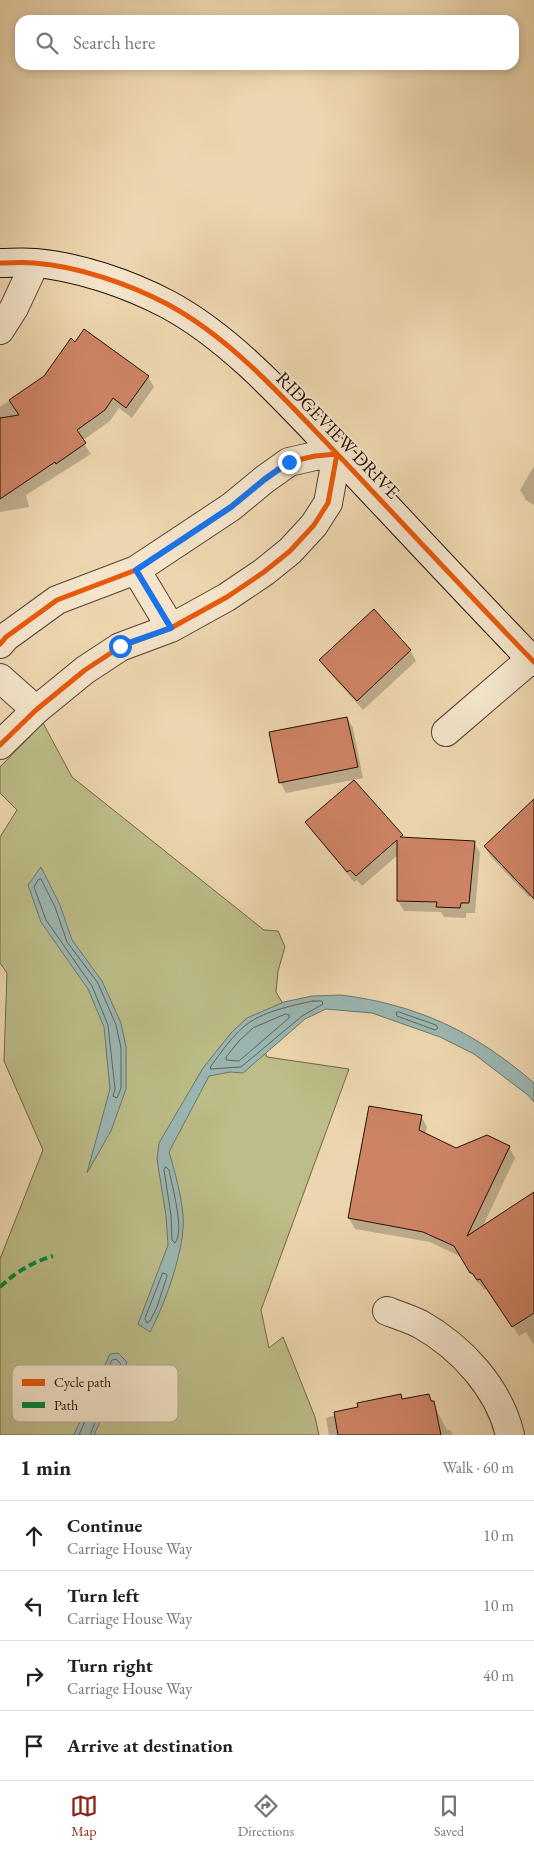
<!DOCTYPE html>
<meta charset="utf-8">
<style>
body{margin:0;font-family:"EB Garamond",serif;background:#f6f6f6;color:#222}
.stop{position:absolute;width:15px;height:15px;margin:-11px;border:4px solid #1a73e8;border-radius:50%;background:#fff}
.stop.end{background:#1a73e8;border-color:#fff;box-shadow:0 1px 5px #0008}
.list{margin:0;padding:0;list-style:none}
h2{display:flex;justify-content:space-between;align-items:center;height:65px;margin:0;padding:0 20px;font-size:21px}
h2 small{font-size:16px;font-weight:400;color:#767676}
.list li{display:grid;grid-template-columns:32px 1fr auto;gap:15px;align-items:center;box-sizing:border-box;height:70px;padding:0 20px;border-top:1px solid #e0e0e0}
.list b{display:block;font-size:19px;white-space:nowrap}
.list p{margin:0;font-size:16px;white-space:nowrap;color:#767676}
.list em{font-size:16px;font-style:normal;color:#767676}
.icon{flex:none;width:28px;height:28px;fill:none;stroke:currentColor;stroke-width:2;stroke-linecap:round;stroke-linejoin:round}
.map{position:relative;flex:none;width:534px;height:1435px;overflow:hidden}
.search{position:absolute;background:#fff;box-shadow:0 2px 8px #0003;left:15px;right:15px;top:15px;height:55px;display:flex;align-items:center;gap:12px;box-sizing:border-box;padding:0 18px;border-radius:15px;color:#767676;font-size:19px}
.sheet{height:345px;background:#fff}
nav{display:flex;justify-content:space-around;align-items:center;box-sizing:border-box;height:70px;border-top:1px solid #e0e0e0;background:#fff;font-size:14px;color:#767676}
nav a{display:grid;justify-items:center;gap:2px}
nav .on{color:#8f2418}
.map>svg:first-child{display:block}
.green{fill:#bcbd88;stroke:#706746}
.water{fill:#9bb7b3;stroke:#6b756d}
.shadow{fill:#0003}
.lines{fill:none;stroke-linecap:round;stroke-linejoin:round}
.shore{stroke:#5f645c;stroke-width:1}
.building{fill:#ce8365;stroke:#231104}
.street-casing{stroke:#56422f;stroke-width:30}
.secondary-casing{stroke:#231104;stroke-width:30}
.street{stroke:#f3e4cb;stroke-width:28}
.secondary{stroke:#f3e4cb;stroke-width:28}
.quiet{stroke:#00873e;stroke-width:4;stroke-dasharray:8 4;stroke-linecap:butt}
.cycleway-casing{stroke:#f3e4cb;stroke-width:8}
.cycleway{stroke:#e8590c;stroke-width:5}
.route{stroke:#1a73e8;stroke-width:6}
.labels{text-anchor:middle;dominant-baseline:central;stroke-width:4;stroke-linejoin:round;paint-order:stroke}
.street-label{font-size:19px;fill:#231104;stroke:#f3e4cb}
.key{fill:#f3e4cb;stroke:#b5a58f;stroke-width:1}
.key-label{font-size:14px;fill:#231104}
</style>
<div class="map">
<svg width="534" height="1435" viewBox="0 0 534 1435">
<rect width="100%" height="100%" fill="#edd6af"/>
<filter id="stains"><feTurbulence type="fractalNoise" baseFrequency=".004" numOctaves="4"/><feColorMatrix values="0 0 0 0 .2 0 0 0 0 .09 0 0 0 0 .02 0 0 0 .5 -.17"/></filter>
<radialGradient id="worn" r=".72"><stop offset=".6" stop-color="#630" stop-opacity="0"/><stop offset="1" stop-color="#630" stop-opacity=".3"/></radialGradient>
<!-- green -->
<path class="green" d="M 43,723 L 72,777 L 264,930 L 278,931 L 285,947 L 278,971 L 276,992 L 296,1026 L 265,1052 L 267,1057 L 349,1069 L 261,1310 L 269,1348 L 283,1337 L 315,1417 L 319,1435 L 0,1435 L 0,1259 L 43,1150 L 4,1061 L 7,973 L 0,963 L 0,837 L 17,810 L 0,793 L 0,767 Z"/>
<!-- water -->
<path class="water" d="M 41,867 L 60,905 L 72,940 L 102,981 L 121,1023 L 126,1047 L 126,1089 L 111,1131 L 87,1173 L 110,1089 L 104,1027 L 88,989 L 41,922 L 28,885 Z
M 341,995 C 419,1005 475,1032 534,1083 L 534,1102 L 529,1096 L 474,1054 L 440,1037 L 372,1013 L 326,1009 L 305,1019 L 243,1073 L 230,1072 L 209,1076 L 169,1152 C 175,1172 181,1194 183,1215 C 186,1247 165,1304 150,1332 L 138,1324 L 168,1245 L 166,1216 L 157,1159 L 159,1143 L 203,1068 L 231,1033 L 247,1018 L 284,1002 L 312,996 Z
M 118,1353 L 127,1362 L 121,1382 L 112,1396 L 94,1435 L 74,1435 L 110,1354 Z"/>
<!-- shadow -->
<path class="shadow" d="M 45,377 L 148,377 L 154,387 L 132,418 L 119,408 L 110,421 L 82,441 L 91,454 L 26,495 L 29,507 L 0,512 L 0,407 Z
M 534,466 L 534,505 L 526,500 L 520,490 Z
M 410,650 L 416,661 L 363,710 L 327,670 L 321,660 Z
M 347,718 L 353,728 L 363,778 L 286,793 L 280,782 Z
M 354,781 L 403,839 L 474,842 L 480,853 L 475,913 L 466,913 L 466,918 L 444,917 L 441,912 L 404,911 L 398,901 L 398,855 L 362,886 L 357,880 L 354,882 L 313,832 L 307,822 Z
M 534,801 L 534,893 L 529,897 L 491,857 L 485,847 Z
M 421,1116 L 427,1127 L 425,1135 L 456,1150 L 509,1147 L 515,1158 L 482,1228 L 534,1194 L 534,1345 L 526,1332 L 519,1336 L 487,1288 L 484,1290 L 479,1283 L 478,1283 L 461,1257 L 430,1242 L 355,1229 L 349,1218 Z
M 400,1395 L 403,1400 L 429,1395 L 447,1430 L 450,1430 L 453,1435 L 329,1435 L 326,1418 Z"/>
<g class="lines">
<!-- shore -->
<path class="shore" d="M 41,879 L 55,907 L 67,942 L 98,983 L 116,1025 L 121,1048 L 121,1088 L 117,1098 L 113,1096 L 115,1089 L 108,1025 L 92,986 L 46,920 L 34,887 L 38,880 Z
M 313,1001 L 322,1001 L 323,1004 L 302,1016 L 241,1067 L 210,1069 L 211,1066 C 222,1051 234,1033 250,1022 C 266,1011 294,1005 313,1001 Z
M 399,1012 L 436,1025 L 438,1028 L 435,1030 L 397,1016 L 396,1013 Z
M 286,1014 L 289,1015 L 289,1018 L 239,1061 L 226,1060 L 226,1057 L 239,1041 L 253,1028 Z
M 166,1167 L 169,1170 C 172,1186 185,1231 175,1243 L 172,1240 L 171,1215 L 164,1170 Z
M 163,1273 L 166,1274 L 167,1276 L 157,1307 L 150,1321 L 147,1323 L 145,1319 Z
M 79,1435 L 112,1360 L 116,1359 L 121,1364 L 117,1380 L 107,1393 L 90,1435"/>
</g>
<!-- building -->
<path class="building" d="M 84,329 L 149,376 L 126,408 L 113,398 L 105,410 L 77,430 L 86,443 L 56,464 L 55,462 L 0,499 L 0,418 L 19,415 L 9,400 L 44,376 L 71,338 L 75,342 Z
M 374,609 L 411,650 L 357,701 L 319,660 Z
M 347,717 L 358,767 L 279,783 L 269,732 Z
M 354,780 L 403,835 L 400,837 L 475,841 L 469,903 L 461,903 L 460,908 L 436,907 L 437,902 L 397,901 L 397,840 L 356,876 L 350,870 L 347,872 L 305,822 Z
M 534,799 L 534,899 L 484,846 Z
M 369,1106 L 422,1115 L 419,1130 L 456,1148 L 487,1135 L 510,1146 L 467,1236 L 534,1192 L 534,1313 L 512,1327 L 480,1279 L 477,1280 L 472,1273 L 470,1273 L 454,1246 L 423,1232 L 348,1218 Z
M 401,1394 L 402,1399 L 429,1394 L 431,1401 L 434,1401 L 441,1435 L 338,1435 L 334,1412 L 358,1407 L 357,1403 Z"/>
<g class="lines">
<!-- street casing -->
<g class="street-casing">
<path id="street" d="M 0,330 L 14,308 L 35,263
M 136,570 L 171,628
M 0,644 L 6,637 L 57,600 L 136,570 L 231,507 L 265,479 L 289,462 L 315,456 L 337,454 L 328,503 L 314,525 L 290,551 L 264,572 L 227,597 L 171,628 L 120,647 L 85,670 L 36,710 L 0,745
M 0,678 L 36,710
M 446,732 L 531,659
M 387,1311 C 398,1315 410,1319 420,1324 C 461,1347 499,1388 510,1435"/>
</g>
<!-- secondary casing -->
<g class="secondary-casing">
<path id="secondary" d="M 0,263 C 11,263 23,262 34,263 C 77,266 129,284 167,304 C 233,339 290,405 342,459 C 406,527 469,595 534,662"/>
</g>
<!-- street -->
<use href="#street" class="street"/>
<!-- secondary -->
<use href="#secondary" class="secondary"/>
<!-- quiet -->
<path class="quiet" d="M 0,1287 C 17,1271 31,1263 53,1256"/>
<!-- cycleway casing -->
<g class="cycleway-casing">
<path id="cycleway" d="M 0,263 C 11,263 23,262 34,263 C 77,266 129,284 167,304 C 233,339 290,405 342,459 C 406,527 469,595 534,662
M 0,644 L 6,637 L 57,600 L 136,570 L 231,507 L 265,479 L 289,462 L 315,456 L 337,454 L 328,503 L 314,525 L 290,551 L 264,572 L 227,597 L 171,628 L 120,647 L 85,670 L 36,710 L 0,745"/>
</g>
<!-- cycleway -->
<use href="#cycleway" class="cycleway"/>
</g>
<g class="lines">
<!-- route -->
<path class="route" d="M 120,646 L 171,628 L 136,570 L 231,507 L 265,479 L 289,462"/>
</g>
<g class="labels">
<!-- street labels -->
<g class="street-label">
<text transform="translate(338 435) rotate(46)">RIDGEVIEW DRIVE</text>
</g>
</g>
<!-- legend -->
<rect x="12" y="1365" width="166" height="57" rx="8" class="key"/>
<rect x="22" y="1379" width="23" height="7" fill="#e8590c"/>
<rect x="22" y="1402" width="23" height="6" fill="#00873e"/>
<g class="key-label">
<text x="54" y="1387">Cycle path</text>
<text x="54" y="1410">Path</text>
</g>
<rect width="100%" height="100%" filter="url(#stains)"/>
<rect width="100%" height="100%" fill="url(#worn)"/>
</svg>
<div class="stop" style="left:120px;top:646px"></div>
<div class="stop end" style="left:289px;top:462px"></div>
<div class="search"><svg class="icon" aria-label="search" viewBox="0 0 24 24"><circle cx="10" cy="10" r="6"/><path d="M15 15l6 6"/></svg>Search here</div>
</div>
<section class="sheet">
<h2>1 min<small>Walk · 60 m</small></h2>
<ul class="list">
<li><svg class="icon" aria-label="ahead" viewBox="0 0 24 24"><path d="M12 20V5M6 11l6-6 6 6"/></svg><div><b>Continue</b><p>Carriage House Way</p></div><em>10 m</em></li>
<li><svg class="icon" aria-label="left" viewBox="0 0 24 24"><path d="M17 20v-9H6M10 6l-5 5 5 5"/></svg><div><b>Turn left</b><p>Carriage House Way</p></div><em>10 m</em></li>
<li><svg class="icon" aria-label="right" viewBox="0 0 24 24"><path d="M7 20v-9h11M14 6l5 5-5 5"/></svg><div><b>Turn right</b><p>Carriage House Way</p></div><em>40 m</em></li>
<li><svg class="icon" aria-label="arrive" viewBox="0 0 24 24"><path d="M6 21V4h12l-3 4 3 4H6"/></svg><div><b>Arrive at destination</b></div></li>
</ul>
</section>
<nav>
<a class="on"><svg class="icon" aria-label="map" viewBox="0 0 24 24"><path d="M3 6l6-2 6 2 6-2v14l-6 2-6-2-6 2zM9 4v14M15 6v14"/></svg>Map</a>
<a><svg class="icon" aria-label="directions" viewBox="0 0 24 24"><path d="M12 3l9 9-9 9-9-9zM9 14v-3h6M13 9l2 2-2 2"/></svg>Directions</a>
<a><svg class="icon" aria-label="saved" viewBox="0 0 24 24"><path d="M7 4h10v16l-5-4-5 4z"/></svg>Saved</a>
</nav>
